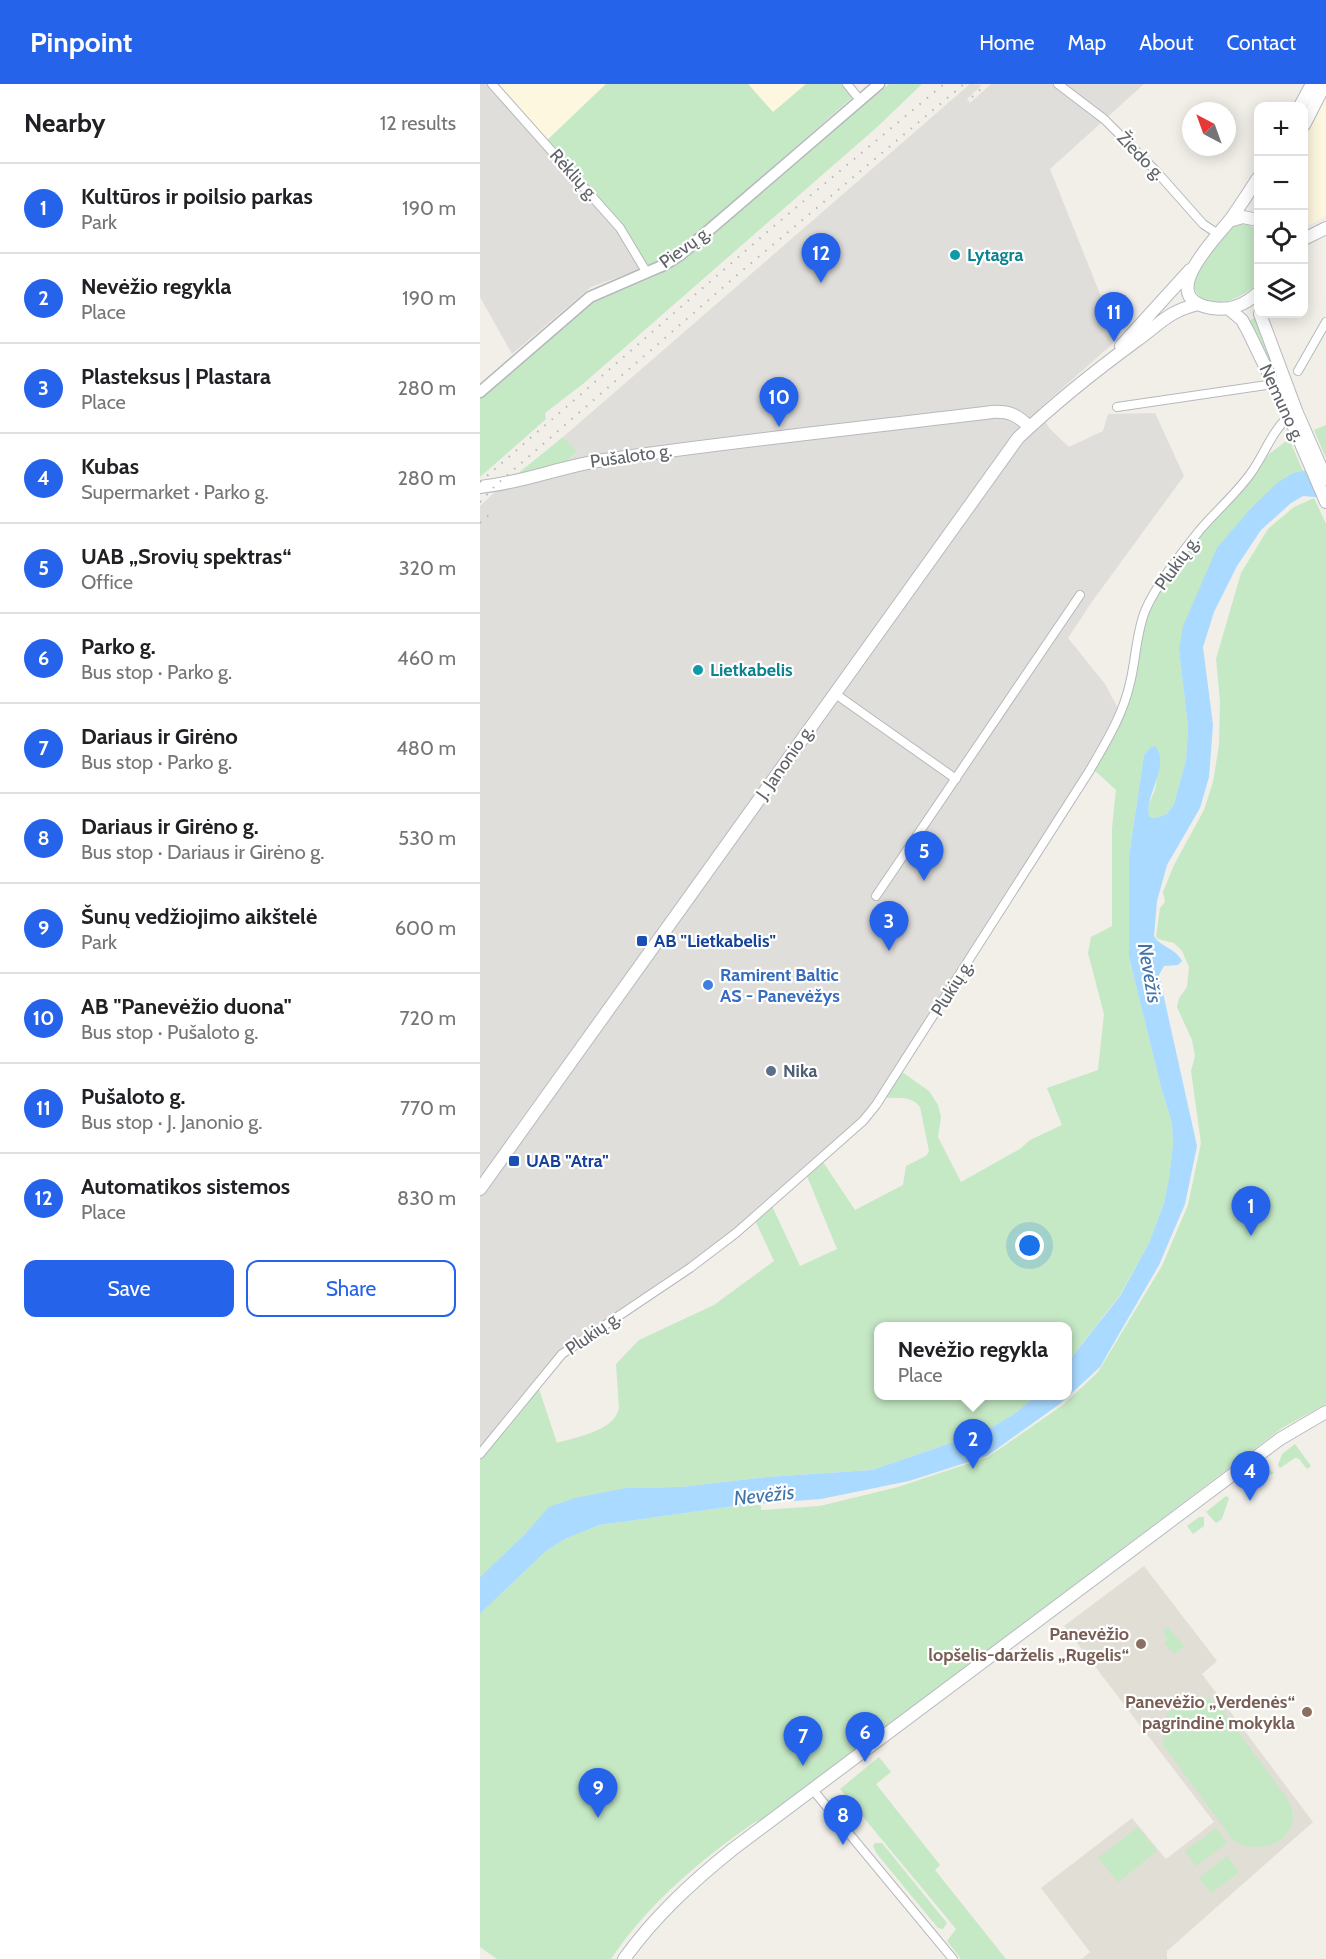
<!DOCTYPE html>
<meta charset="utf-8">
<style>
body{margin:0;font-family:Cabin,sans-serif;background:#f6f6f6;color:#202124}
.controls{position:absolute;right:18px;top:18px;display:grid;overflow:hidden;border-radius:12px;box-shadow:0 3px 15px #0003}
.controls button{width:54px;height:54px;display:grid;place-items:center;padding:0;border:0;border-bottom:2px solid #e0e0e0;background:#fff;color:#202124;font:30px sans-serif}
.compass{position:absolute;left:702px;top:18px;width:54px;height:54px;border-radius:50%;background:#fff;box-shadow:0 3px 15px #0003;rotate:319deg}
.you{position:absolute;left:550px;top:1162px;width:21px;height:21px;margin:-15px;border:4px solid #fff;border-radius:50%;background:#1a73e8;box-shadow:0 0 0 9px #1a73e833}
.badge{display:grid;place-items:center;width:39px;height:39px;border-radius:50%;background:#2563eb;color:#fff;font-size:20px;font-weight:700}
.pin{position:absolute;translate:-50% -50px;filter:drop-shadow(0 2px 3px #0008)}
.pin::after{content:'';position:absolute;top:32px;width:21px;height:18px;background:inherit;clip-path:polygon(0 0,100% 0,50% 100%)}
.popup{position:absolute;left:394px;top:1238px;width:198px;height:78px;box-sizing:border-box;display:grid;place-content:center;border-radius:12px;background:#fff;filter:drop-shadow(0 2px 4px #0005);font-size:20px;white-space:nowrap;color:#757577}
.popup b{font-size:22px;color:#202124}
.popup::after{content:'';position:absolute;left:50%;top:100%;margin-left:-12px;border:12px solid transparent;border-top-color:#fff}
.list{margin:0;padding:0;list-style:none}
h2{display:flex;justify-content:space-between;align-items:center;height:78px;margin:0;padding:0 24px;font-size:26px}
h2 small{font-size:20px;font-weight:400;color:#757577}
.list li{display:grid;grid-template-columns:39px 1fr auto;gap:18px;align-items:center;box-sizing:border-box;height:90px;padding:0 24px;border-top:2px solid #e0e0e0}
.list b{display:block;font-size:22px;white-space:nowrap}
.list p{margin:0;font-size:20px;white-space:nowrap;color:#757577}
.list em{font-size:20px;font-style:normal;color:#757577}
.actions{display:flex;gap:12px;padding:18px 24px}
.actions a{flex:1;padding:14px 0;border:2px solid #2563eb;border-radius:12px;text-align:center;font-size:21px;color:#2563eb}
.actions .main{background:#2563eb;color:#fff}
.icon{flex:none;width:33px;height:33px;fill:none;stroke:currentColor;stroke-width:2;stroke-linecap:round;stroke-linejoin:round}
.map{position:relative;flex:none;width:846px;height:1875px;overflow:hidden}
header{display:flex;align-items:center;gap:36px;box-sizing:border-box;height:84px;padding:0 30px;background:#2563eb;color:#fff}
header strong{font-size:28px}
nav{display:flex;gap:33px;margin-inline-start:auto;font-size:21px}
main{display:flex}
aside{flex:1;background:#fff}
.map>svg:first-child{display:block}
.commercial{fill:#fef7e0}
.industrial{fill:#e0deda}
.education{fill:#e1ded6}
.green{fill:#c5e8c5}
.water{fill:#aadaff}
.lines{fill:none;stroke-linecap:round;stroke-linejoin:round}
.minor-casing{stroke:#b5b8bc;stroke-width:10}
.tertiary-casing{stroke:#b5b8bc;stroke-width:13}
.secondary-casing{stroke:#b6babf;stroke-width:14}
.minor{stroke:#fff;stroke-width:8}
.tertiary{stroke:#fff;stroke-width:10}
.secondary{stroke:#fff;stroke-width:12}
.rail{stroke:#b6b7b8;stroke-width:2;stroke-dasharray:1.5 8;stroke-linecap:butt}
.culture-dot{fill:#0f9aa8;stroke:#fff;stroke-width:2}
.transit-dot{fill:#1a4fb4;stroke:#fff;stroke-width:2}
.shop-dot{fill:#3f7fe0;stroke:#fff;stroke-width:2}
.service-dot{fill:#5c6f8a;stroke:#fff;stroke-width:2}
.education-dot{fill:#8d6e63;stroke:#fff;stroke-width:2}
.labels{text-anchor:middle;dominant-baseline:central;stroke-width:4.5;stroke-linejoin:round;paint-order:stroke}
.street-label{font-size:18px;fill:#5f6368;stroke:#fff}
.culture-label{font-size:18px;font-weight:bold;fill:#0d838f;stroke:#fff;text-anchor:start}
.transit-label{font-size:18px;font-weight:bold;fill:#164399;stroke:#fff;text-anchor:start}
.shop-label{font-size:18px;font-weight:bold;fill:#366cbe;stroke:#fff;text-anchor:start}
.service-label{font-size:18px;font-weight:bold;fill:#4e5e75;stroke:#fff;text-anchor:start}
.education-label{font-size:18px;font-weight:bold;fill:#785e54;stroke:#fff;text-anchor:end}
.water-label{font-size:20px;font-style:italic;fill:#4174aa;stroke:#fff}
</style>
<header>
<strong>Pinpoint</strong>
<nav><a>Home</a><a>Map</a><a>About</a><a>Contact</a></nav>
</header>
<main>
<aside>
<h2>Nearby<small>12 results</small></h2>
<ul class="list">
<li><span class="badge">1</span><div><b>Kultūros ir poilsio parkas</b><p>Park</p></div><em>190 m</em></li>
<li><span class="badge">2</span><div><b>Nevėžio regykla</b><p>Place</p></div><em>190 m</em></li>
<li><span class="badge">3</span><div><b>Plasteksus | Plastara</b><p>Place</p></div><em>280 m</em></li>
<li><span class="badge">4</span><div><b>Kubas</b><p>Supermarket · Parko g.</p></div><em>280 m</em></li>
<li><span class="badge">5</span><div><b>UAB „Srovių spektras“</b><p>Office</p></div><em>320 m</em></li>
<li><span class="badge">6</span><div><b>Parko g.</b><p>Bus stop · Parko g.</p></div><em>460 m</em></li>
<li><span class="badge">7</span><div><b>Dariaus ir Girėno</b><p>Bus stop · Parko g.</p></div><em>480 m</em></li>
<li><span class="badge">8</span><div><b>Dariaus ir Girėno g.</b><p>Bus stop · Dariaus ir Girėno g.</p></div><em>530 m</em></li>
<li><span class="badge">9</span><div><b>Šunų vedžiojimo aikštelė</b><p>Park</p></div><em>600 m</em></li>
<li><span class="badge">10</span><div><b>AB &quot;Panevėžio duona&quot;</b><p>Bus stop · Pušaloto g.</p></div><em>720 m</em></li>
<li><span class="badge">11</span><div><b>Pušaloto g.</b><p>Bus stop · J. Janonio g.</p></div><em>770 m</em></li>
<li><span class="badge">12</span><div><b>Automatikos sistemos</b><p>Place</p></div><em>830 m</em></li>
</ul>
<div class="actions"><a class="main">Save</a><a>Share</a></div>
</aside>
<div class="map">
<svg width="846" height="1875" viewBox="0 0 846 1875">
<rect width="100%" height="100%" fill="#f1efe8"/>
<!-- commercial -->
<path class="commercial" d="M 7,0 L 126,0 L 62,61 Z
M 268,0 L 326,0 L 293,28 Z
M 846,7 L 846,132 L 824,144 L 824,51 Z"/>
<!-- industrial -->
<path class="industrial" d="M 0,0 L 7,0 L 134,142 L 161,185 L 111,203 L 32,270 L 0,213 Z
M 490,0 L 502,1 L 487,15 L 490,19 L 511,0 L 664,0 L 570,85 L 638,255 L 559,325 L 569,344 L 589,363 L 623,347 L 628,330 L 675,329 L 704,392 L 611,519 L 588,554 L 625,600 L 642,632 L 390,1036 L 248,1158 L 81,1275 L 26,1346 L 0,1373 L 0,422 L 15,408 L 64,396 L 97,369 L 83,353 Z"/>
<!-- education -->
<path class="education" d="M 664,1482 L 737,1577 L 722,1590 L 833,1738 L 687,1867 L 687,1875 L 602,1875 L 610,1868 L 561,1804 L 652,1734 L 686,1775 L 734,1738 L 584,1542 Z"/>
<!-- green -->
<path class="green" d="M 126,0 L 268,0 L 293,28 L 326,0 L 367,0 L 376,10 L 197,167 L 181,177 L 161,185 L 134,142 L 62,61 Z
M 409,0 L 442,0 L 396,44 L 104,299 L 65,329 L 66,335 L 0,393 L 0,313 L 21,298 L 112,219 L 178,191 L 197,180 Z
M 766,140 L 778,145 L 778,199 C 762,215 727,231 713,203 L 716,187 L 748,145 L 758,141 Z
M 775,234 L 801,300 L 801,304 L 768,237 Z
M 846,341 L 846,374 L 834,346 Z
M 83,353 L 97,368 L 86,378 L 31,395 Z
M 809,355 L 823,387 L 813,389 L 797,400 L 770,425 L 738,464 L 699,566 L 708,643 L 706,676 L 694,720 L 687,730 L 676,734 L 670,733 C 664,722 674,713 676,701 C 678,689 676,674 675,662 L 671,663 L 664,671 L 649,772 L 649,873 L 681,1003 L 692,1039 L 693,1060 L 689,1095 L 684,1119 L 669,1159 L 640,1211 L 588,1278 L 588,1242 L 398,1242 L 398,1312 L 555,1312 L 537,1328 L 506,1347 L 392,1386 L 287,1393 L 201,1403 L 146,1404 L 69,1424 L 45,1450 L 0,1493 L 0,1373 L 26,1346 L 59,1305 L 77,1359 C 96,1353 135,1347 139,1324 L 136,1280 L 159,1256 L 234,1221 L 294,1177 L 275,1136 L 292,1122 L 320,1182 L 357,1165 L 327,1092 L 343,1078 L 375,1126 L 423,1101 L 426,1082 L 446,1072 L 449,1067 L 440,1023 C 432,1012 418,1014 405,1014 L 422,988 L 449,1007 L 458,1021 L 461,1033 L 458,1053 L 481,1098 L 540,1065 L 550,1056 L 582,1041 L 567,1004 L 618,986 L 624,930 L 608,869 L 611,853 L 632,842 L 632,744 L 636,706 L 614,686 L 642,632 L 660,552 L 668,527 L 677,512 L 722,449 L 775,389 L 789,370 Z
M 834,414 L 846,440 L 846,1320 L 802,1344 L 281,1737 L 275,1738 C 220,1776 169,1819 131,1875 L 17,1875 L 0,1863 L 0,1530 L 66,1467 L 87,1454 L 120,1441 L 262,1421 L 281,1421 L 281,1426 L 340,1422 L 418,1403 L 508,1373 L 583,1321 L 618,1288 L 682,1182 L 708,1121 L 721,1059 L 711,987 L 715,972 L 712,956 L 697,923 L 699,914 L 707,903 L 709,883 L 702,867 L 694,859 L 678,855 L 676,853 L 680,824 L 685,818 L 683,808 L 694,781 L 724,726 L 733,698 L 739,661 L 740,617 L 736,575 L 761,489 L 788,445 L 814,423 Z
M 815,1360 L 831,1382 L 827,1385 L 819,1375 L 815,1374 L 800,1384 L 798,1381 L 802,1370 Z
M 782,1385 L 794,1388 L 774,1403 L 770,1401 L 764,1403 L 762,1400 Z
M 746,1412 L 749,1414 L 742,1435 L 736,1439 L 726,1428 Z
M 719,1433 L 724,1433 L 724,1442 L 713,1450 L 707,1442 Z
M 688,1543 L 704,1562 L 694,1570 L 684,1559 L 688,1555 L 682,1547 Z
M 714,1612 L 727,1614 L 740,1623 L 807,1714 C 809,1720 813,1726 813,1732 C 812,1763 774,1770 753,1756 L 683,1661 L 683,1640 L 685,1633 L 700,1617 Z
M 399,1673 L 411,1688 L 396,1700 L 460,1781 L 455,1786 L 526,1875 L 481,1875 L 467,1857 L 476,1845 L 360,1705 Z
M 658,1743 L 677,1767 L 638,1798 L 618,1774 Z
M 736,1744 L 747,1759 L 716,1782 L 705,1767 Z
M 395,1759 L 402,1759 L 467,1839 L 463,1845 L 458,1844 L 397,1770 L 393,1762 Z
M 747,1772 L 759,1788 L 731,1809 L 719,1794 Z"/>
<!-- water -->
<path class="water" d="M 846,382 L 846,414 L 823,412 L 811,419 L 781,446 L 757,482 L 734,528 L 723,563 L 733,641 L 729,693 L 720,724 L 687,781 L 677,817 L 674,852 C 680,863 696,864 702,877 L 698,881 L 684,882 L 679,891 L 717,1062 L 705,1120 L 679,1181 L 620,1283 L 581,1319 L 507,1372 L 429,1397 L 341,1415 L 262,1421 L 120,1441 L 87,1454 L 66,1467 L 0,1530 L 0,1493 L 45,1450 L 69,1423 L 95,1414 L 146,1404 L 201,1403 L 287,1393 L 392,1386 L 506,1347 L 537,1328 L 555,1312 L 588,1312 L 588,1278 L 640,1212 L 669,1159 L 684,1119 L 689,1094 L 693,1060 L 692,1039 L 681,1003 L 649,873 L 649,772 L 664,671 L 671,663 L 675,662 C 692,681 661,717 670,733 L 676,734 L 687,730 L 694,720 L 706,676 L 708,643 L 699,566 L 703,542 L 737,464 L 770,425 L 797,399 L 813,389 Z"/>
<g class="lines">
<!-- minor casing -->
<g class="minor-casing">
<path id="minor" d="M 12,0 L 140,144 L 167,189
M 367,0 L 380,16
M 578,0 L 624,35 L 676,87 L 723,140 L 738,150
M 818,287 L 846,238
M 637,323 L 794,300
M 354,609 L 476,695
M 396,812 L 600,511
M 0,1370 L 82,1270 L 210,1184 L 256,1149 L 383,1037 L 396,1021 L 610,686 C 626,658 643,631 650,599 C 656,575 656,550 665,527 C 676,501 701,470 719,447 C 736,427 756,410 771,389 C 784,371 792,347 809,332
M 333,1706 L 473,1875"/>
</g>
<!-- tertiary casing -->
<g class="tertiary-casing">
<path id="tertiary" d="M 0,308 L 110,213 L 184,181 L 200,171 L 399,0"/>
</g>
<!-- secondary casing -->
<g class="secondary-casing">
<path id="secondary" d="M 820,22 L 832,0
M 824,41 L 845,0
M 778,94 C 769,108 760,122 750,136 C 735,155 674,215 732,224 C 751,227 764,221 778,209
M 749,137 L 763,133 L 778,136
M 824,155 L 846,144
M 749,225 L 762,236 L 768,247 L 809,332 L 846,418
M 780,230 L 817,329 L 846,395
M 641,262 L 710,186
M 0,403 C 42,399 82,382 124,376 C 253,357 383,344 512,328 C 529,327 538,331 549,343
M 0,1105 L 538,354 C 575,319 615,287 656,257 C 680,240 688,227 719,220
M 144,1875 C 175,1832 212,1798 253,1765 L 800,1355 L 846,1328"/>
</g>
<!-- minor -->
<use href="#minor" class="minor"/>
<!-- tertiary -->
<use href="#tertiary" class="tertiary"/>
<!-- secondary -->
<use href="#secondary" class="secondary"/>
<!-- rail -->
<path class="rail" d="M 492,13 L 506,0
M 0,398 L 294,142 L 464,0
M 0,418 L 16,401 L 263,186 L 484,0
M 0,439 L 9,431"/>
</g>
<!-- markers -->
<g class="culture-dot">
<circle cx="475" cy="171" r="6"/>
<circle cx="218" cy="586" r="6"/>
</g>
<g class="transit-dot">
<rect x="156" y="851" width="12" height="12" rx="3"/>
<rect x="28" y="1071" width="12" height="12" rx="3"/>
</g>
<circle class="shop-dot" cx="228" cy="901" r="6"/>
<circle class="service-dot" cx="291" cy="987" r="6"/>
<g class="education-dot">
<circle cx="661" cy="1560" r="6"/>
<circle cx="827" cy="1628" r="6"/>
</g>
<g class="labels">
<!-- street labels -->
<g class="street-label">
<text transform="translate(661 72) rotate(46)">Žiedo g.</text>
<text transform="translate(94 91) rotate(48)">Rėklių g.</text>
<text transform="translate(205 163) rotate(-36)">Pievų g.</text>
<text transform="translate(802 319) rotate(65)">Nemuno g.</text>
<text transform="translate(151 372) rotate(-8)">Pušaloto g.</text>
<text transform="translate(697 479) rotate(-54)">Plukių g.</text>
<text transform="translate(305 678) rotate(-55)">J. Janonio g.</text>
<text transform="translate(472 904) rotate(-58)">Plukių g.</text>
<text transform="translate(113 1249) rotate(-35)">Plukių g.</text>
</g>
<!-- culture labels -->
<g class="culture-label">
<text x="487" y="171">Lytagra</text>
<text x="230" y="586">Lietkabelis</text>
</g>
<!-- transit labels -->
<g class="transit-label">
<text x="174" y="857">AB "Lietkabelis"</text>
<text x="46" y="1077">UAB "Atra"</text>
</g>
<!-- shop labels -->
<g class="shop-label">
<text x="240" y="891">Ramirent Baltic<tspan x="240" dy="21">AS - Panevėžys</tspan></text>
</g>
<!-- service labels -->
<g class="service-label">
<text x="303" y="987">Nika</text>
</g>
<!-- education labels -->
<g class="education-label">
<text x="649" y="1550">Panevėžio<tspan x="649" dy="21">lopšelis-darželis „Rugelis“</tspan></text>
<text x="815" y="1618">Panevėžio „Verdenės“<tspan x="815" dy="21">pagrindinė mokykla</tspan></text>
</g>
<!-- water labels -->
<g class="water-label">
<text transform="translate(670 889) rotate(80)">Nevėžis</text>
<text transform="translate(284 1411) rotate(-6)">Nevėžis</text>
</g>
</g>
</svg>
<div class="controls">
<button>+</button>
<button>−</button>
<button><svg class="icon" aria-label="locate" viewBox="0 0 24 24"><circle cx="12" cy="12" r="6"/><path d="M12 2v4M12 18v4M2 12h4M18 12h4"/></svg></button>
<button><svg class="icon" aria-label="layers" viewBox="0 0 24 24"><path d="M12 4l9 5-9 5-9-5zM3 14l9 5 9-5"/></svg></button>
</div>
<svg class="compass" viewBox="-18 -18 36 36"><path d="M0-13l5 13h-10z" fill="#e53935"/><path d="M0 13l5-13h-10z" fill="#757577"/></svg>
<div class="you"></div>
<div class="pin badge" style="left:771px;top:1152px">1</div>
<div class="pin badge" style="left:493px;top:1385px">2</div>
<div class="popup"><b>Nevėžio regykla</b>Place</div>
<div class="pin badge" style="left:409px;top:867px">3</div>
<div class="pin badge" style="left:770px;top:1417px">4</div>
<div class="pin badge" style="left:444px;top:797px">5</div>
<div class="pin badge" style="left:385px;top:1678px">6</div>
<div class="pin badge" style="left:323px;top:1682px">7</div>
<div class="pin badge" style="left:363px;top:1761px">8</div>
<div class="pin badge" style="left:118px;top:1734px">9</div>
<div class="pin badge" style="left:299px;top:343px">10</div>
<div class="pin badge" style="left:634px;top:258px">11</div>
<div class="pin badge" style="left:341px;top:199px">12</div>
</div>
</main>
